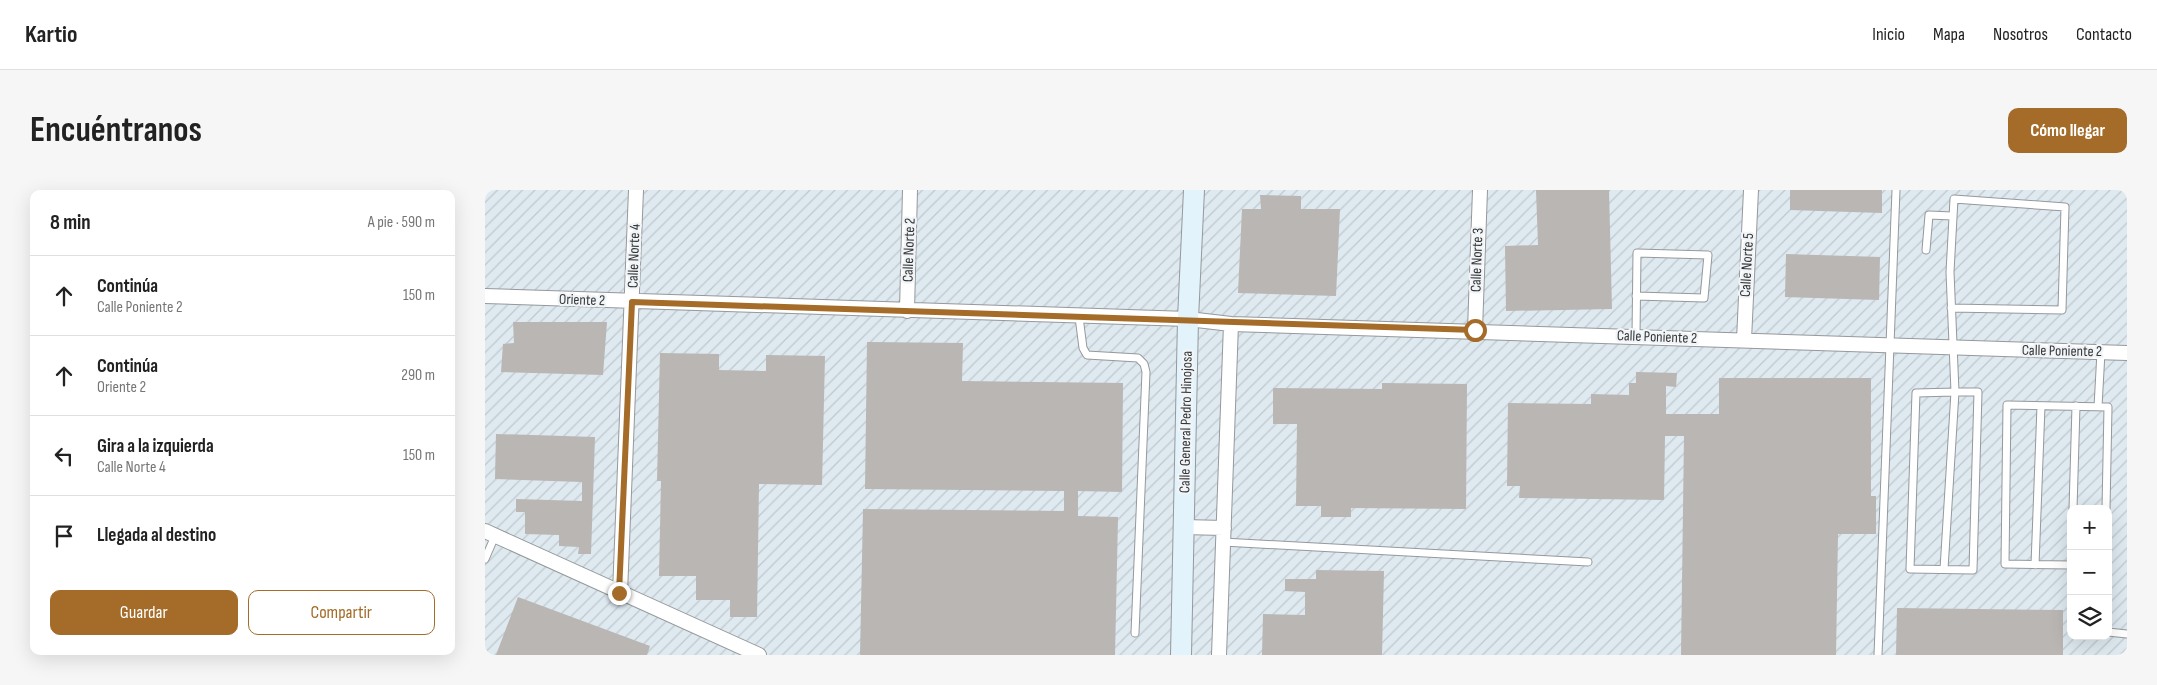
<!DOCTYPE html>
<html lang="es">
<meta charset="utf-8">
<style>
body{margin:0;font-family:"Sofia Sans Condensed",sans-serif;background:#f6f6f6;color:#222}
.controls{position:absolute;right:15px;bottom:15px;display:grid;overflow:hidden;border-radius:10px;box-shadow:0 5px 20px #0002}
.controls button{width:45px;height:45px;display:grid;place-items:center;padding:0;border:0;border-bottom:1px solid #e0e0e0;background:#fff;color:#222;font:25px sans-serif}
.stop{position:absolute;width:15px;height:15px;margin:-11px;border:4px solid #a46c28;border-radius:50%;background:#fff}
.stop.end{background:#a46c28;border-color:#fff;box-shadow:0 1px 5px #0008}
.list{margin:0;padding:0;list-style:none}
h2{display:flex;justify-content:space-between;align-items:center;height:65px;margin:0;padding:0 20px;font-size:21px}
h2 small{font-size:16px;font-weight:400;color:#767676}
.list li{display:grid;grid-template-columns:32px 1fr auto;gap:15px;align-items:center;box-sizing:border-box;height:80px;padding:0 20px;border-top:1px solid #e0e0e0}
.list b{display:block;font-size:19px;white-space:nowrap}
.list p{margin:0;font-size:16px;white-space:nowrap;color:#767676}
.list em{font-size:16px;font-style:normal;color:#767676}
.actions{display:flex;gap:10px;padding:15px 20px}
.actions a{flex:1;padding:11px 0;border:1px solid #a46c28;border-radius:10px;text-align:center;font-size:18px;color:#a46c28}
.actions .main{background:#a46c28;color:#fff}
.icon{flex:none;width:28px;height:28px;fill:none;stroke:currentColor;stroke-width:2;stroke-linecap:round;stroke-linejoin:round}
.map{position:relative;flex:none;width:1642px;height:465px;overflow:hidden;border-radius:10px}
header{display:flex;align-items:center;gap:30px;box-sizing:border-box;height:70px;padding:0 25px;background:#fff;border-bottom:1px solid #e0e0e0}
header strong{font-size:24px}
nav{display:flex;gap:28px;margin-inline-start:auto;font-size:18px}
.intro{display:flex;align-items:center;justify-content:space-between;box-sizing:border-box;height:120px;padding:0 30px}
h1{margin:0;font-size:35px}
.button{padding:12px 22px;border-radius:10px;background:#a46c28;color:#fff;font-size:18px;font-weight:700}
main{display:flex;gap:30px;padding:0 30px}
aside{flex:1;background:#fff;border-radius:10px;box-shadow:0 5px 20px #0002}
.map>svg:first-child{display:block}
.industrial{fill:url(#industrial-furrows);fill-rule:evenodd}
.building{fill:#b9b6b3}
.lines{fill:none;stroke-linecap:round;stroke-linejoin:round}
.lane-casing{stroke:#95999b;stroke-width:9}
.street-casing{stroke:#95999b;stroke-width:16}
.secondary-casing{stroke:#95999b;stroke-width:22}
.lane{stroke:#fff;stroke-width:7}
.street{stroke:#fff;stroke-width:14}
.secondary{stroke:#e2f3fc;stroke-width:20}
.route{stroke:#a46c28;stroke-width:6}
.labels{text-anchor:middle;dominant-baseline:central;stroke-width:4.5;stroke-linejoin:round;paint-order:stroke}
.street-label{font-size:15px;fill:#353637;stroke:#f1f5f7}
</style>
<header>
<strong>Kartio</strong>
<nav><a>Inicio</a><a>Mapa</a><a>Nosotros</a><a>Contacto</a></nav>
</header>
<div class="intro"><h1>Encuéntranos</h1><a class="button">Cómo llegar</a></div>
<main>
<aside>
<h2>8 min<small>A pie · 590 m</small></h2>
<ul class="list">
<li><svg class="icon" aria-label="ahead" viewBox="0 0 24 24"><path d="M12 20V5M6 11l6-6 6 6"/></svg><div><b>Continúa</b><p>Calle Poniente 2</p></div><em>150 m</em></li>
<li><svg class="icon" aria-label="ahead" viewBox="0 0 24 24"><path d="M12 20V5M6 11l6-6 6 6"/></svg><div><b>Continúa</b><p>Oriente 2</p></div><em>290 m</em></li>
<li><svg class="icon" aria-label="left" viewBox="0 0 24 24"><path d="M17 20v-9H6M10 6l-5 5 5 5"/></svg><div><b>Gira a la izquierda</b><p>Calle Norte 4</p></div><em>150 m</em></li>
<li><svg class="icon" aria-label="arrive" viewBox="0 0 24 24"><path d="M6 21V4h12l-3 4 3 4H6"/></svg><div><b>Llegada al destino</b></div></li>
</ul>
<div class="actions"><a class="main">Guardar</a><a>Compartir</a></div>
</aside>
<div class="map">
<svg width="1642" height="465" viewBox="0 0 1642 465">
<defs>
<pattern id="industrial-furrows" width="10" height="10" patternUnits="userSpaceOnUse" patternTransform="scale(1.25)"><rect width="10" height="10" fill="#dee9f0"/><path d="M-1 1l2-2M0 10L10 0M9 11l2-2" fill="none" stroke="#bfc8ce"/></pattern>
</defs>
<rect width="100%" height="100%" fill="#f1f5f7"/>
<!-- industrial -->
<path class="industrial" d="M 0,0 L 1642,0 L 1642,465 L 0,465 ZM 1586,319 L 1623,319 L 1623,446 L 1586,446 Z"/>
<!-- building -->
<path class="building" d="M 1051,0 L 1124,0 L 1127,119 L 1021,121 L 1020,56 L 1053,55 Z
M 1305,0 L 1397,0 L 1397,23 L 1305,20 Z
M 775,5 L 816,6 L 816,19 L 855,19 L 851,106 L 753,103 L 757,19 L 776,19 Z
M 1301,64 L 1395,67 L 1394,110 L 1300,107 Z
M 28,132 L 122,132 L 118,185 L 16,182 L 18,154 L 29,153 Z
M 382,152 L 478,153 L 477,191 L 638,193 L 637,302 L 593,301 L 593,326 L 633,327 L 630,465 L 375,465 L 378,319 L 579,321 L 579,301 L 380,299 Z
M 175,163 L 234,164 L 234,180 L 281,181 L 281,165 L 340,166 L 337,295 L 274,294 L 272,427 L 245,427 L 245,410 L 211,410 L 211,386 L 174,386 L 176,291 L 172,291 Z
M 1151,182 L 1192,183 L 1191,197 L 1181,196 L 1181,224 L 1234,224 L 1234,188 L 1386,188 L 1386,306 L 1391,306 L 1391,344 L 1353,344 L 1351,465 L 1196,465 L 1199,246 L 1180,246 L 1179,310 L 1034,308 L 1035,296 L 1022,296 L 1023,213 L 1106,214 L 1106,204 L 1144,205 L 1144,193 L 1151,193 Z
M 897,193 L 982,194 L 981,319 L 866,318 L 866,327 L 836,327 L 836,316 L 811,316 L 812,234 L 788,234 L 788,198 L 897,199 Z
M 11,244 L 110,247 L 106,364 L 93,364 L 94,357 L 74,356 L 74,345 L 40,344 L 40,322 L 31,322 L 31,309 L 97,311 L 97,292 L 10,289 Z
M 831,380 L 899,381 L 897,465 L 777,465 L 778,424 L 820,425 L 820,402 L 800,401 L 800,389 L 831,389 Z
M 33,407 L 165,456 L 162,465 L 11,465 Z
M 1412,418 L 1578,420 L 1578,465 L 1411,465 Z"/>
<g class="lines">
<!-- lane casing -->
<g class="lane-casing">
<path id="lane" d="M 1441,60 L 1444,25 L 1467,26
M 594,127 L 598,158 L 602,165 L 653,168 L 659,174 L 661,182 L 650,443
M 1151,146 L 1152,63 L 1223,65 L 1219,108 L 1151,106
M 1470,202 L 1493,202 L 1488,380 L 1425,379 L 1431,203 Z
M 1613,217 L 1616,162
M 1588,319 L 1591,216
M 738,352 L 1103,372
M 0,369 L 10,346
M 1550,375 L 1556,216
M 1586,375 L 1520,374 L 1522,215 L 1623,217 L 1621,319
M 1459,379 L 1470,202 L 1465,82 L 1469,9 L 1580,17 L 1577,120 L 1466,118
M 1623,442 L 1642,444
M 1393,465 L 1411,0"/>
</g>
<!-- street casing -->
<g class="street-casing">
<path id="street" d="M 0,106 L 703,129 L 746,134 L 1642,163
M 422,121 L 425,0
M 990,140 L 995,0
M 1259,150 L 1266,0
M 698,337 L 739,338
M 0,341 L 274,465
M 135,403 L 151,0
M 734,465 L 746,134"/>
</g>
<!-- secondary casing -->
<g class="secondary-casing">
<path id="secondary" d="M 696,465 L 703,129 L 709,0"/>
</g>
<!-- lane -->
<use href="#lane" class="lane"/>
<!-- street -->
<use href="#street" class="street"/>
<!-- secondary -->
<use href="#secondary" class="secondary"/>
</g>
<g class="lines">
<!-- route -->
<path class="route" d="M 134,403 L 147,112 L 990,140"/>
</g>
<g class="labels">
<!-- street labels -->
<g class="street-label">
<text transform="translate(424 60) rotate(-88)">Calle Norte 2</text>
<text transform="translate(149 66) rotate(-88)">Calle Norte 4</text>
<text transform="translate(992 70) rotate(-88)">Calle Norte 3</text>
<text transform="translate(1262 75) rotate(-87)">Calle Norte 5</text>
<text transform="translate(97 110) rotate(2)">Oriente 2</text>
<text transform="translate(1172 147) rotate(2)">Calle Poniente 2</text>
<text transform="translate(1577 161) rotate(1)">Calle Poniente 2</text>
<text transform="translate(701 232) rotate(-89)">Calle General Pedro Hinojosa</text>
</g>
</g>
</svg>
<div class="controls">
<button>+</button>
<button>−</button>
<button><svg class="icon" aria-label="layers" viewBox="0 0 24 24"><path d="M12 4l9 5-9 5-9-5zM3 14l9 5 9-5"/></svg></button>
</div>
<div class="stop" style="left:990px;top:140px"></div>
<div class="stop end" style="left:134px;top:403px"></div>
</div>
</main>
